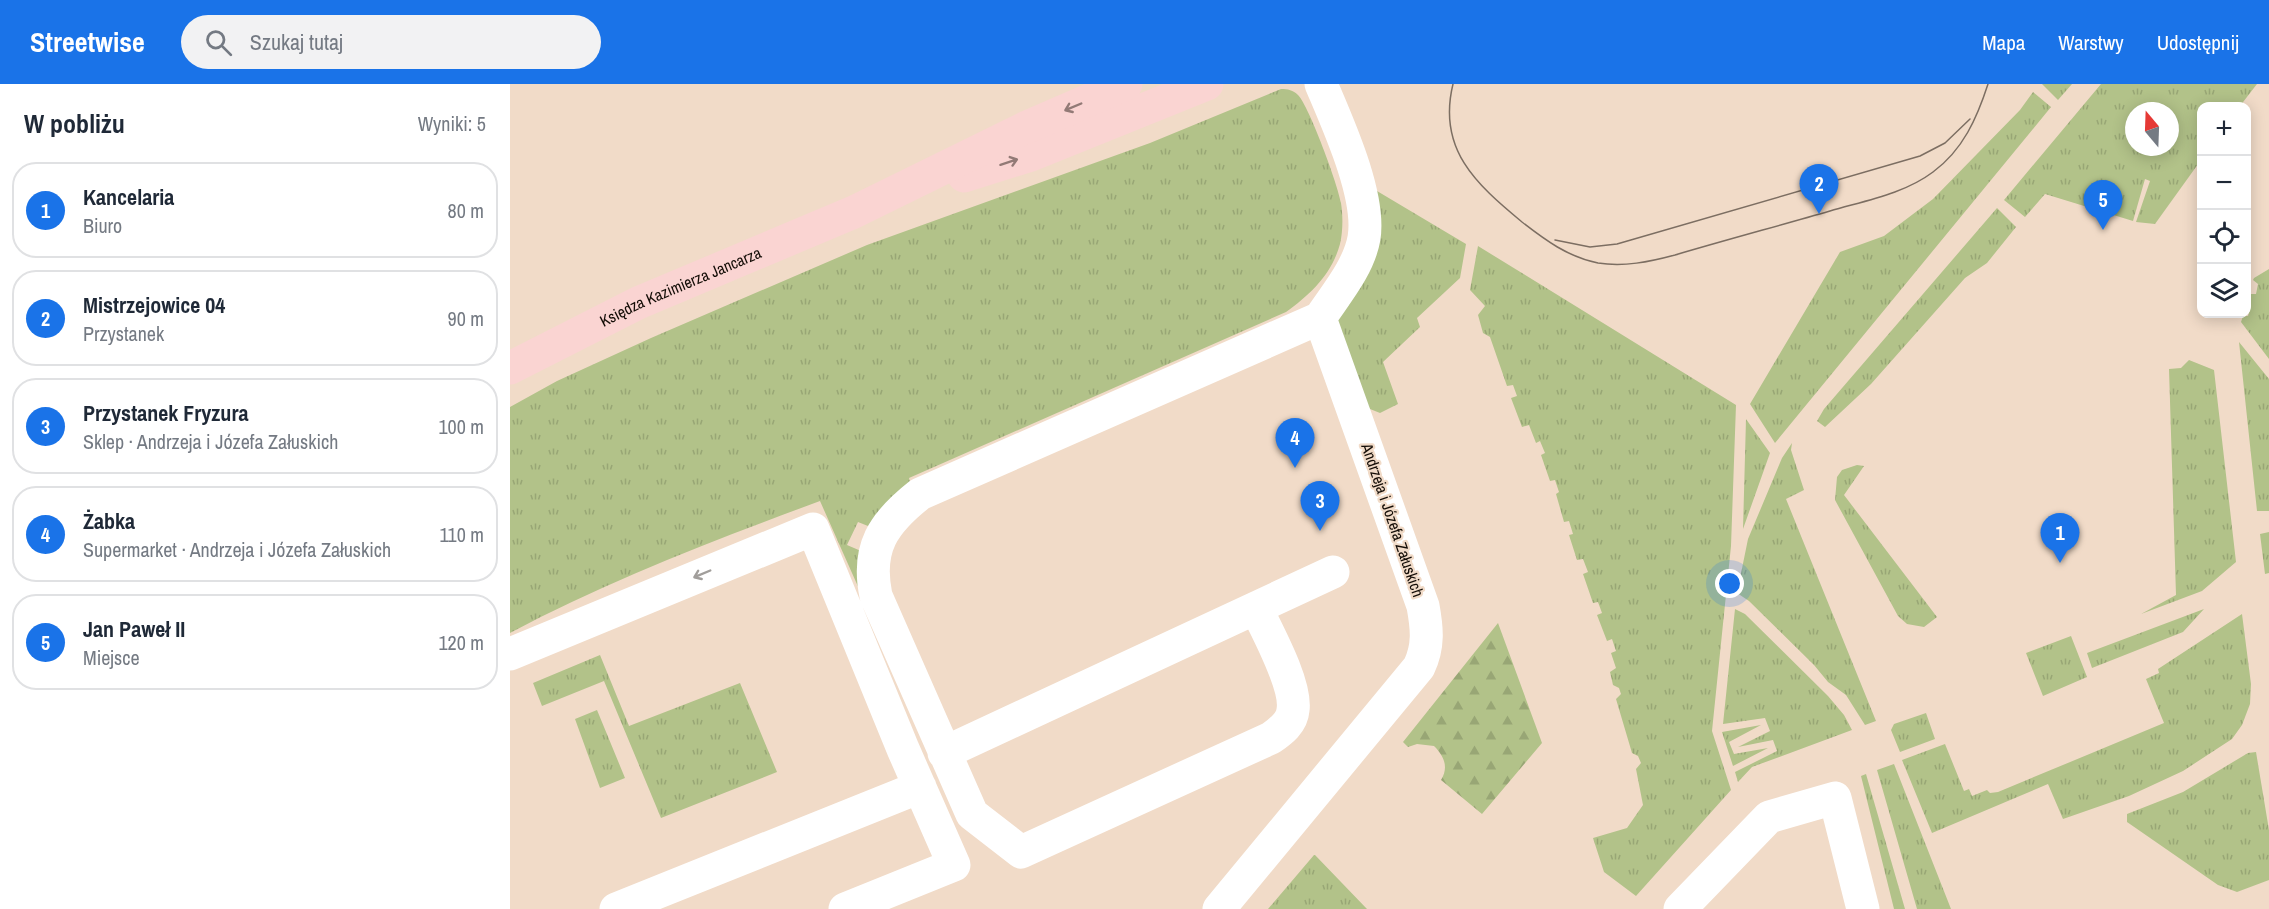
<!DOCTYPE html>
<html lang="pl">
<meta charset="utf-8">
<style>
body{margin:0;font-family:"Archivo Narrow",sans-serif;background:#f2f2f3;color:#1f2937}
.controls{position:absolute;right:18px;top:18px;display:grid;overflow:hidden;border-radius:12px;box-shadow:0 3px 15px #0003}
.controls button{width:54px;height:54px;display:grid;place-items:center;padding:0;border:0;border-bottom:2px solid #e0e1e3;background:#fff;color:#1f2937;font:30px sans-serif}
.compass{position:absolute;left:1615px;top:18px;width:54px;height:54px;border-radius:50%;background:#fff;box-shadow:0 3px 15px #0003;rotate:341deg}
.you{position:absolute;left:1220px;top:500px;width:21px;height:21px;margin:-15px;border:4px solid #fff;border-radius:50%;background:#1a73e8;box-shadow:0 0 0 9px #1a73e833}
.badge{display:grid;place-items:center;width:39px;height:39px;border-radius:50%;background:#1a73e8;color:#fff;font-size:20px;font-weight:700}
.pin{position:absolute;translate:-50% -50px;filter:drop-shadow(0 2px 3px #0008)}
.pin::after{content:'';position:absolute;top:32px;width:21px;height:18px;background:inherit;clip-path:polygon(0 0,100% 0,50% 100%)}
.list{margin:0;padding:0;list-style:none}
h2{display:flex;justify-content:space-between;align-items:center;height:78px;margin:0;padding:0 24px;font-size:26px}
h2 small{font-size:20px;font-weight:400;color:#747a83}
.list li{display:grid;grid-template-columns:39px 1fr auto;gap:18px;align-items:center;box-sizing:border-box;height:96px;margin:0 12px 12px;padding:0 12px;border:2px solid #e0e1e3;border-radius:24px}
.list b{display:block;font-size:22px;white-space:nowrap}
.list p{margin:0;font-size:20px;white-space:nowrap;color:#747a83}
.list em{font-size:20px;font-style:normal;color:#747a83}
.icon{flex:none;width:33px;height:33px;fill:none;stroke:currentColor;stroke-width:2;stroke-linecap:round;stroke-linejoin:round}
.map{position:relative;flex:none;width:1759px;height:825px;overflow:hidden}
header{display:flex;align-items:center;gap:36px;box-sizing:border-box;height:84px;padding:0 30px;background:#1a73e8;color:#fff}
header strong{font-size:28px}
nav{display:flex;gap:33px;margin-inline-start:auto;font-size:21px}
.search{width:420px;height:54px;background:#f2f2f3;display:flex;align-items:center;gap:15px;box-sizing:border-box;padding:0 21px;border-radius:33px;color:#747a83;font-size:22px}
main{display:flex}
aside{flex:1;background:#fff}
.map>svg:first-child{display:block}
.grass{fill:url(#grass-tufts);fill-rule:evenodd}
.forest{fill:url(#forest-firs)}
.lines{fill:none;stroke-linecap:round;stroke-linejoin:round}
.street{stroke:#fff;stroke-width:33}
.secondary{stroke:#fad4d2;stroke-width:33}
.tram{stroke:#7c6e62;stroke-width:1.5}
.oneway{stroke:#927a76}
.oneway2{stroke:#a19e9b}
.labels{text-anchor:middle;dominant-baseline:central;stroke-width:4.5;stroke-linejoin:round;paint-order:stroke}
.street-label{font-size:16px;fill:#130c06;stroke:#f1dbc8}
</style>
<header>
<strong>Streetwise</strong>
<div class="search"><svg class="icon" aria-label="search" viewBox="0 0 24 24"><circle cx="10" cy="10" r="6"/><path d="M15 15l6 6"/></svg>Szukaj tutaj</div>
<nav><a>Mapa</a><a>Warstwy</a><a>Udostępnij</a></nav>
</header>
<main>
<aside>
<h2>W pobliżu<small>Wyniki: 5</small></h2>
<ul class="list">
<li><span class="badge">1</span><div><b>Kancelaria</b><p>Biuro</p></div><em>80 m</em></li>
<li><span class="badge">2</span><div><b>Mistrzejowice 04</b><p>Przystanek</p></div><em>90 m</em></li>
<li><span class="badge">3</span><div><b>Przystanek Fryzura</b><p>Sklep · Andrzeja i Józefa Załuskich</p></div><em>100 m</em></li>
<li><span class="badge">4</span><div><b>Żabka</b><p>Supermarket · Andrzeja i Józefa Załuskich</p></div><em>110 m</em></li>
<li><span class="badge">5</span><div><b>Jan Paweł II</b><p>Miejsce</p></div><em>120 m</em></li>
</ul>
</aside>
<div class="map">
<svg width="1759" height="825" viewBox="0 0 1759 825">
<defs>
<pattern id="grass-tufts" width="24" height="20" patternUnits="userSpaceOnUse" patternTransform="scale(1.5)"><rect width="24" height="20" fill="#b2c289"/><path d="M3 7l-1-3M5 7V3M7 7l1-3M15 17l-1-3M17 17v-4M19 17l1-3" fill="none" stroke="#98a675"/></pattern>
<pattern id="forest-firs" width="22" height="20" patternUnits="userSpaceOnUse" patternTransform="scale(1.5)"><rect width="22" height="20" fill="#b2c289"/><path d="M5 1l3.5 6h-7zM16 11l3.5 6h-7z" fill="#98a675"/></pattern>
</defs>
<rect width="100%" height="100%" fill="#f1dbc8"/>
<!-- grass -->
<path class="grass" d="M 1532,0 L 1562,0 L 1548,16 Z
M 1591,0 L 1747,0 L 1730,22 L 1692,22 L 1691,76 L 1645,140 L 1626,138 L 1640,97 L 1635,95 L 1623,137 L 1535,110 L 1515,133 L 1494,116 ZM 1624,27 L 1660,27 L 1660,63 L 1624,63 Z
M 771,5 C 778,5 783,6 788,11 C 799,22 828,101 831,119 C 833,132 833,147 830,160 C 822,190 800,211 776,228 L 399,394 L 401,402 L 363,444 L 348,438 L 337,461 L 351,467 L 354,516 L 310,417 C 205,456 99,496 0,549 L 0,323 L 47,297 L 141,254 L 357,161 L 640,59 Z
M 1523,8 L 1541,23 L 1265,359 L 1240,320 L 1330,168 L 1374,152 L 1423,115 L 1510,26 Z
M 867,107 L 956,160 L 950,194 L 907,234 L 910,243 L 873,278 L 888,320 L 870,329 L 855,323 L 826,236 Z
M 1487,124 L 1506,143 L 1477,179 L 1455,194 L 1361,300 L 1315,343 L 1307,337 L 1314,325 Z
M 968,162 L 1226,321 L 1221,462 L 1202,647 L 1221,706 L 1126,812 L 1094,788 L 1083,754 L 1117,744 L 1133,721 L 1126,685 L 1131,679 L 1128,672 L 1122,669 L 1106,615 L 1111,610 L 1109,604 L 1103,601 L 1100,588 L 1106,584 L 1101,569 L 1106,567 L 1102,555 L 1097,557 L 1087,531 L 1092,529 L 1088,518 L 1083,519 L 1073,490 L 1078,488 L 1073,475 L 1067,476 L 1059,451 L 1063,450 L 1059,437 L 1054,438 L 1046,410 L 1049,408 L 1045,396 L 1040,397 L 1031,371 L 1035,369 L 1030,357 L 1026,359 L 1019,341 L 1012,343 L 1001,314 L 1007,312 L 1003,301 L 997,302 L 980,253 L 973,249 L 968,231 L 975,222 L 960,206 Z
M 1759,185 L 1759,275 L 1731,238 L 1733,232 L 1738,232 L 1741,222 L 1737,219 L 1739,210 L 1746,210 L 1748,200 L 1743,196 L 1744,194 Z
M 1729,258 L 1759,295 L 1759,427 L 1747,427 Z
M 1679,276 L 1704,286 L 1726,478 L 1692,507 L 1631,530 L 1666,511 L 1659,285 L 1671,284 Z
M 1236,335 L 1260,369 L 1233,445 Z
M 1282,359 L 1281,366 L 1294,406 L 1276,415 L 1366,637 L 1355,641 L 1336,611 L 1318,598 L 1304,581 L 1239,517 L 1227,509 L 1238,455 L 1272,374 Z
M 1347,381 L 1354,382 L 1334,411 L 1427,533 L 1414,543 L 1397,540 L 1388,532 L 1325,416 L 1327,393 L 1332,386 Z
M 1759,448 L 1759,489 L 1755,490 L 1750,450 Z
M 1225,525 L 1235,530 L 1318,612 L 1334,631 L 1342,646 L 1242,683 L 1228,698 L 1225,688 L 1267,667 L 1263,656 L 1228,663 L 1260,647 L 1255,634 L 1213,640 Z
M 1694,525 L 1673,548 L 1582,584 L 1577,569 Z
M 1732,530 L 1741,600 L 1740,620 L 1732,641 L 1722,655 L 1673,687 L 1619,712 L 1553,735 L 1538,700 L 1422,749 L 1392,676 L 1435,660 L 1454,707 L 1459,705 L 1462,712 L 1477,706 L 1480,709 L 1488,708 L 1654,639 L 1636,595 L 1649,589 L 1648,585 Z
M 1561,552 L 1577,593 L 1533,612 L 1516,569 Z
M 90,571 L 119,642 L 230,599 L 267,688 L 151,734 L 94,597 L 32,622 L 23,599 Z
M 87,626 L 115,694 L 90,704 L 65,635 Z
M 1416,629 L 1425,655 L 1390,668 L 1381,646 L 1384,640 Z
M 1251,641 L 1219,658 L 1224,670 L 1258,664 L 1223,682 L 1212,648 Z
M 1746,668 L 1759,746 L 1759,796 L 1727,808 L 1708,801 L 1617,738 L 1617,730 L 1673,708 L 1738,669 Z
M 1384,680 L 1441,825 L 1407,825 L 1367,686 Z
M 1356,690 L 1395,825 L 1384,825 L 1351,692 Z
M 804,771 L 805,771 L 857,825 L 758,825 Z"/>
<!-- forest -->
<path class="forest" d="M 988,539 L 1032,659 L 972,730 L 931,696 C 939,683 934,672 924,662 L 907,660 L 898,663 L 893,658 Z"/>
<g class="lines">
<!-- street -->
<path class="street" d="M 746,524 C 757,547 787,601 783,626 C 782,639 771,647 761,654 L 511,768 L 462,730 L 366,512 C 356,464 373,439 410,410 L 810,234
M 0,570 L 303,445 L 393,665 L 444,781 L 335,825
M 434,669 L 823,488
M 106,825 L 410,703
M 709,825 L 909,583 C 919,562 917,544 913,522 L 810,234 C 826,210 849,183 854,154 C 861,112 828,40 811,0
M 1170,825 L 1259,733 L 1325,714 L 1353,825"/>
<!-- secondary -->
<g class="secondary">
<path d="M 454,92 L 521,71 L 697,0"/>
<path id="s1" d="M 0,284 L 128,219 L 344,128 L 515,44 L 616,0"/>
</g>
<!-- tram -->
<path class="tram" d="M 943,0 C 927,65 966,100 1012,138 C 1035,156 1058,173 1088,179 C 1114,183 1139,178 1165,171 C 1216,156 1268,142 1320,127 C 1354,117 1394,110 1423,88 C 1453,66 1467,34 1478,0
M 1045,156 L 1080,163 L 1107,160 L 1410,72 L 1435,59 L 1460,35"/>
</g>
<!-- one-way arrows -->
<defs><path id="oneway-shaft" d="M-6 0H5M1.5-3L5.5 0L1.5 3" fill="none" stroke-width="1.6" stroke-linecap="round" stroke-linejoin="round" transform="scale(1.5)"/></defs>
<g class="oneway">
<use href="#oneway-shaft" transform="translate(563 23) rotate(157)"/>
<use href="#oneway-shaft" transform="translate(499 78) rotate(-18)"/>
</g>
<use class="oneway2" href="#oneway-shaft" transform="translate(192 490) rotate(157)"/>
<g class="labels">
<!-- street labels -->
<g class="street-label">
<text stroke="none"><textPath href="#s1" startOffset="189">Księdza Kazimierza Jancarza</textPath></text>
<text transform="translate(883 436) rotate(71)">Andrzeja i Józefa Załuskich</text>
</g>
</g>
</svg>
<div class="controls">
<button>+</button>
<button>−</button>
<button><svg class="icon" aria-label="locate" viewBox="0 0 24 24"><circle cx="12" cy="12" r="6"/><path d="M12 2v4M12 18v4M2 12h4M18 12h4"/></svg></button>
<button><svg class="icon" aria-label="layers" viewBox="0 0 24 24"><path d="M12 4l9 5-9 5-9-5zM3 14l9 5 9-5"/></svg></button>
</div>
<svg class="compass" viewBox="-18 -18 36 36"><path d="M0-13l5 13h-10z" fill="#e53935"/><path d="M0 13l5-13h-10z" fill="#747a83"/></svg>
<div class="you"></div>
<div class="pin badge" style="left:1550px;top:479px">1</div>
<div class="pin badge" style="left:1309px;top:130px">2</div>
<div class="pin badge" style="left:810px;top:447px">3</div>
<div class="pin badge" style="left:785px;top:384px">4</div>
<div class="pin badge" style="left:1593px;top:146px">5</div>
</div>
</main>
